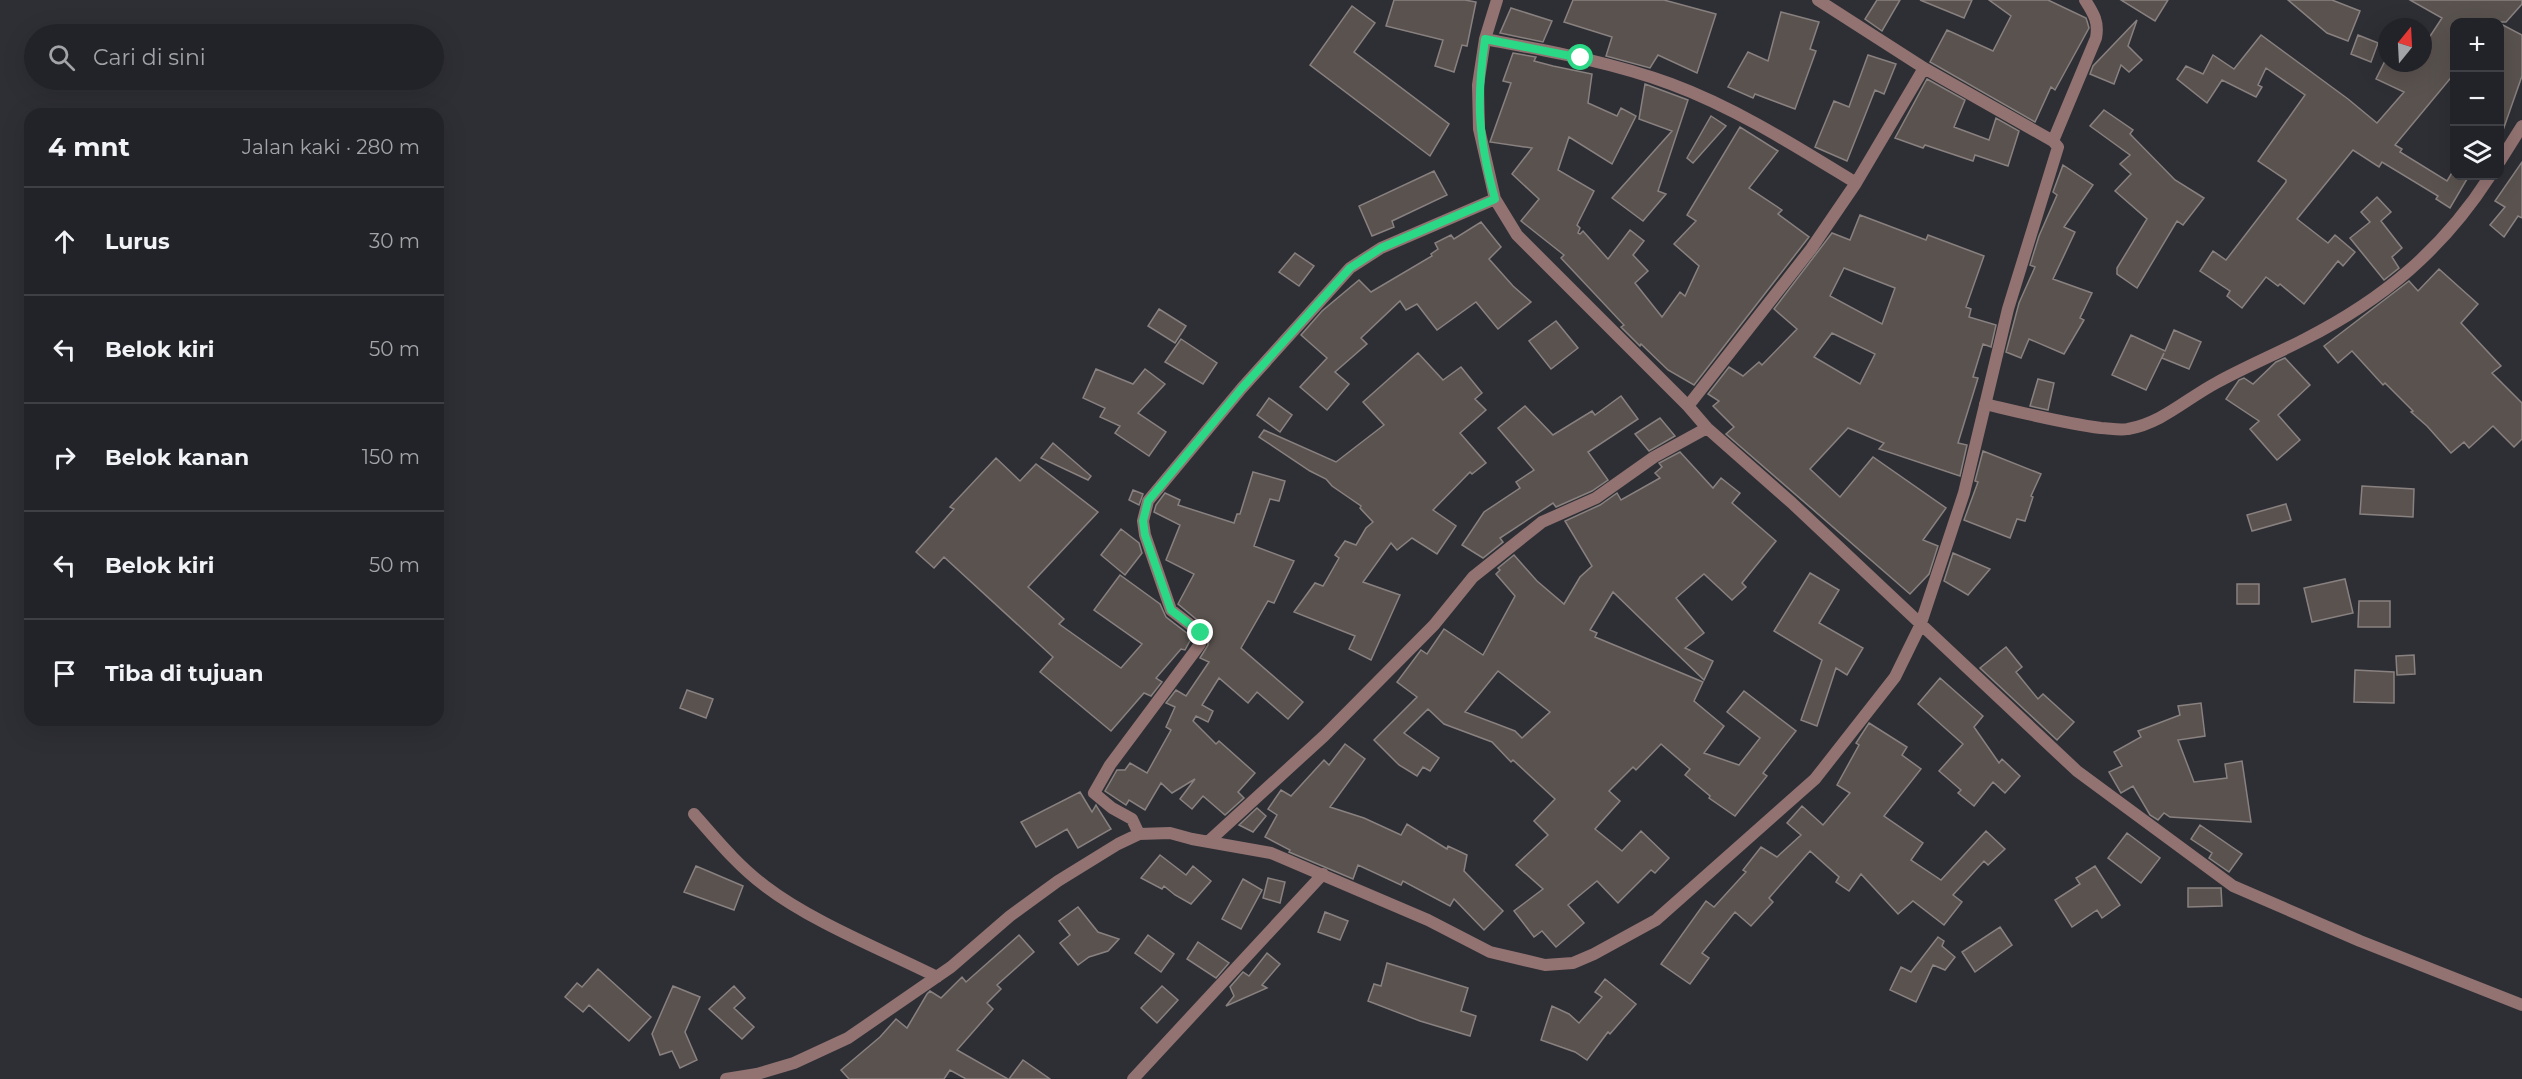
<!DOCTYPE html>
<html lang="id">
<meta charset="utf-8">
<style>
body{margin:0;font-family:Montserrat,sans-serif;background:#2e2f34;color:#f1f3f6}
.controls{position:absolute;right:18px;top:18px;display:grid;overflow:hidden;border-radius:12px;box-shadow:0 6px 24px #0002}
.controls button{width:54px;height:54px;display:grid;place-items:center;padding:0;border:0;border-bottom:2px solid #3f4045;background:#222328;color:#f1f3f6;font:30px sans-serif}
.compass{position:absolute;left:2378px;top:18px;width:54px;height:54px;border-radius:50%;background:#222328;box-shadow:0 6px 24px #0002;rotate:18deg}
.stop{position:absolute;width:18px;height:18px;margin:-14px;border:4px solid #2ad885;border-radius:50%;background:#fff}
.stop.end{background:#2ad885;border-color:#fff;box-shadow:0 2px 6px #0008}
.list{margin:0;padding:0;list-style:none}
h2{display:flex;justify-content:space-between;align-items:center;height:78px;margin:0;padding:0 24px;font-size:26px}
h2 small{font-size:20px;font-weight:400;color:#a2a4a8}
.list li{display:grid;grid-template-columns:39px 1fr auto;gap:18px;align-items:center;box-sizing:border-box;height:108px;padding:0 24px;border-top:2px solid #3f4045}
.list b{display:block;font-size:22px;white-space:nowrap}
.list em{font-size:20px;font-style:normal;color:#a2a4a8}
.icon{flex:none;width:33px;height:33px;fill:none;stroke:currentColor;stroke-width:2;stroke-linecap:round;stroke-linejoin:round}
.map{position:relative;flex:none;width:2522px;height:1079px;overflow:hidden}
.search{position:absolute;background:#222328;box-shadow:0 6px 24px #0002;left:24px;top:24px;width:420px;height:66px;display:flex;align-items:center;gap:15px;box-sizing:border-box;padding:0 21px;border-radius:33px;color:#a2a4a8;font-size:22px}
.panel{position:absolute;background:#222328;box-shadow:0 6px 24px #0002;left:24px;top:108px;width:420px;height:618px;border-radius:18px}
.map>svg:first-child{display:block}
.building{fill:#59524f;stroke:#89817f;stroke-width:1.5;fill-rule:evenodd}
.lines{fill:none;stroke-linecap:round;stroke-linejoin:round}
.street{stroke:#927372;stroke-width:12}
.route{stroke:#2ad885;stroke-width:8}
</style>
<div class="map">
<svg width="2522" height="1079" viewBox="0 0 2522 1079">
<rect width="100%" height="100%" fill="#2e2f35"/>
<!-- building -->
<path class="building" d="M 1394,0 L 1465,0 L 1476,2 L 1467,46 L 1462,45 L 1454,72 L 1435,66 L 1443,40 L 1386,26 Z
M 1573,0 L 1664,0 L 1716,14 L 1697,73 L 1658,55 L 1650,68 L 1606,56 L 1612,37 L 1564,22 Z
M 1877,0 L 1900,0 L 1882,31 L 1865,19 Z
M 1920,0 L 1972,0 L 1964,18 Z
M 1989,0 L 2048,0 L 2086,18 L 2087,21 L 2089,28 L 2055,90 L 2051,87 L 2035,122 L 1930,62 L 1947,30 L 1993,51 L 2011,16 Z
M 2121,0 L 2168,0 L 2155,21 Z
M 2288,0 L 2332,0 L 2360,11 L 2348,41 L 2327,33 Z
M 2410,0 L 2522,0 L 2522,4 L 2506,22 L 2454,22 L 2454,74 L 2395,145 L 2402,149 L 2400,152 L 2447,181 L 2453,171 L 2454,176 L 2461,176 L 2467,179 L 2450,208 L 2436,199 L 2438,196 L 2382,162 L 2379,167 L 2353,150 L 2297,219 L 2328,243 L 2335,235 L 2355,252 L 2343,266 L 2338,261 L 2304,304 L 2280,284 L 2278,286 L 2266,277 L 2242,308 L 2227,296 L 2230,291 L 2200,271 L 2213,251 L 2226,260 L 2286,182 L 2286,180 L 2258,161 L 2305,95 L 2266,68 L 2258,85 L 2262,87 L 2256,97 L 2222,80 L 2207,103 L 2177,79 L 2186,66 L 2203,74 L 2213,55 L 2234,69 L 2261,35 L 2348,99 L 2377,123 L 2404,92 L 2376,79 L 2386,59 L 2387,63 L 2423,63 L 2423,47 L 2442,18 Z
M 1352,6 L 1375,23 L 1354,52 L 1449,124 L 1430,156 L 1310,65 Z
M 1511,8 L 1552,21 L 1543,42 L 1500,33 Z
M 1781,12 L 1819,22 L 1810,49 L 1816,51 L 1795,109 L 1755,94 L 1753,98 L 1728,87 L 1748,52 L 1768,61 Z
M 2137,20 L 2128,46 L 2142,60 L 2129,72 L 2121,65 L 2114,84 L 2090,74 L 2093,66 Z
M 2499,23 L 2522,35 L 2522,76 L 2502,133 L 2499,132 Z
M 2358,35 L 2378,43 L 2371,62 L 2351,54 Z
M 1513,53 L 1536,57 L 1534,61 L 1553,66 L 1592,74 L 1588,103 L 1617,116 L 1621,108 L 1636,116 L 1612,164 L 1569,137 L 1558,170 L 1594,191 L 1577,225 L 1580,228 L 1578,233 L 1580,234 L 1583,231 L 1608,259 L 1630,230 L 1644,241 L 1633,255 L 1648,271 L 1635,283 L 1662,317 L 1680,292 L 1685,296 L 1699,266 L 1674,244 L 1696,221 L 1687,215 L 1740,127 L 1778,151 L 1749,188 L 1782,210 L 1778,214 L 1809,237 L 1694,385 L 1668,370 L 1641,344 L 1640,346 L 1621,327 L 1624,325 L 1561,258 L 1564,255 L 1521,221 L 1539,199 L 1512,174 L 1532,148 L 1490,142 L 1511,83 L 1503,81 Z
M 1868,55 L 1896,64 L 1884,94 L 1875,90 L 1847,161 L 1815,147 L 1834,101 L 1849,107 Z
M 1927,79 L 1965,100 L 1954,127 L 1989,140 L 1996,118 L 2019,131 L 2008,166 L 1975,155 L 1973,161 L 1925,145 L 1923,148 L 1895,138 Z
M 1645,84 L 1688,100 L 1658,191 L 1666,194 L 1643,221 L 1612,198 L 1672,131 L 1639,119 Z
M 2104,110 L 2133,130 L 2130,134 L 2175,180 L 2204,198 L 2183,225 L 2177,221 L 2137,288 L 2117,274 L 2117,268 L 2147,219 L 2115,191 L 2131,174 L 2120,164 L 2130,155 L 2090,126 Z
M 1711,116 L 1726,126 L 1693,163 L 1687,158 Z
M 2522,162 L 2522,218 L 2518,216 L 2504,237 L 2490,225 L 2505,207 L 2495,201 Z
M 2063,165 L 2093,185 L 2064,227 L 2075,232 L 2053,279 L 2092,293 L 2080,318 L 2084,320 L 2064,354 L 2029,339 L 2021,358 L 2006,352 L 2019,303 L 2035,267 L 2030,265 L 2039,236 L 2057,195 L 2053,192 Z
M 1434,171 L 1447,195 L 1392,221 L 1394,227 L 1372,236 L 1359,206 Z
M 2377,197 L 2391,212 L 2381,221 L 2402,248 L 2392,257 L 2399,268 L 2384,280 L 2350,238 L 2370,222 L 2361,212 Z
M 1860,215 L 1926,240 L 1928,235 L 1984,256 L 1966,307 L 1971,309 L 1969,317 L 1996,325 L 1991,347 L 1983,344 L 1973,377 L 1978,378 L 1958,443 L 1967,445 L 1960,476 L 1879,449 L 1884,443 L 1848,428 L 1810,469 L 1840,497 L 1873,457 L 1946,508 L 1923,540 L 1938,546 L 1929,574 L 1910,594 L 1726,434 L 1734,427 L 1713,406 L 1719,401 L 1708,394 L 1729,367 L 1743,376 L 1759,362 L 1762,365 L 1797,329 L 1774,309 L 1832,233 L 1850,240 ZM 1844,268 L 1895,288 L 1882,324 L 1830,296 ZM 1832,333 L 1875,354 L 1860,384 L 1814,357 Z
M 1481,222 L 1501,247 L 1489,259 L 1513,286 L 1531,302 L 1498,329 L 1476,302 L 1437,330 L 1417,304 L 1406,310 L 1400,301 L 1361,338 L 1367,344 L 1335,372 L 1349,384 L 1327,410 L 1300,387 L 1327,358 L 1301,335 L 1322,311 L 1359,280 L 1371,292 L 1432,256 L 1431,254 L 1438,249 L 1435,243 L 1451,235 L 1454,239 Z
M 1295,253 L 1314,266 L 1299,286 L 1279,272 Z
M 2439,269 L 2478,304 L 2461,323 L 2501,366 L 2492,373 L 2522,403 L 2522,439 L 2514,447 L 2493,426 L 2469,448 L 2464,442 L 2451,453 L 2427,426 L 2411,412 L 2413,411 L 2385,383 L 2383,385 L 2352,351 L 2338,363 L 2324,346 L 2409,281 L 2418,291 Z
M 1159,309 L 1186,326 L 1175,343 L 1148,326 Z
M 1556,321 L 1578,348 L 1551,369 L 1529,341 Z
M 2174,330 L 2201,342 L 2189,369 L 2162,358 L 2164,353 L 2146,390 L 2112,375 L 2131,335 L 2165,351 Z
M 1181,339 L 1217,363 L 1203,384 L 1165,362 Z
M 1418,353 L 1443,380 L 1461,367 L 1482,393 L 1475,399 L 1486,410 L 1460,433 L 1486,463 L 1472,474 L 1470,472 L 1433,510 L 1456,526 L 1437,554 L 1412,538 L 1397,550 L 1391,543 L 1363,582 L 1400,595 L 1371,660 L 1349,649 L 1355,636 L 1294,612 L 1315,583 L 1323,586 L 1339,558 L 1335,555 L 1345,541 L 1356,545 L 1366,528 L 1373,522 L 1360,508 L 1361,506 L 1332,486 L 1326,479 L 1310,471 L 1259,437 L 1264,430 L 1336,462 L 1384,425 L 1363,402 Z
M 2285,358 L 2310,385 L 2278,415 L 2300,440 L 2277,460 L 2250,429 L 2259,421 L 2226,399 L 2239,380 L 2244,378 L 2253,384 L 2276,362 Z
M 1096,369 L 1133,384 L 1145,369 L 1165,384 L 1138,413 L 1166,432 L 1149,456 L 1115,433 L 1120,426 L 1100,417 L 1105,408 L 1083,398 Z
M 2038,379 L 2054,383 L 2048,410 L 2030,406 Z
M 1621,396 L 1638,419 L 1588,452 L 1608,480 L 1592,491 L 1556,507 L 1553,503 L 1500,538 L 1503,542 L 1483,558 L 1462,545 L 1484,512 L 1520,488 L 1516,482 L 1534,470 L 1498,428 L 1525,406 L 1553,435 L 1592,411 L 1595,415 Z
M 1269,398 L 1292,415 L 1280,432 L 1257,415 Z
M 1660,418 L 1675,436 L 1649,451 L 1635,434 Z
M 1053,443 L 1091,476 L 1088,480 L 1041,458 Z
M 1983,451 L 2041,474 L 2031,496 L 2033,497 L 2025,521 L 2017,519 L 2010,538 L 1964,520 L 1978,482 L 1975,481 Z
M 1680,452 L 1713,488 L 1721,478 L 1740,493 L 1732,503 L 1776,541 L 1742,583 L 1746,587 L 1732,600 L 1704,574 L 1676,598 L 1704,633 L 1685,648 L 1713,661 L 1704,680 L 1613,592 L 1590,630 L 1597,633 L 1595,637 L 1703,682 L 1694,701 L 1724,726 L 1704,753 L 1739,765 L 1760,738 L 1727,712 L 1744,691 L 1796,731 L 1763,773 L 1767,776 L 1735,816 L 1709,798 L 1710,796 L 1685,775 L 1690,769 L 1661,744 L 1636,770 L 1633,767 L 1609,791 L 1620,801 L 1595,829 L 1622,851 L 1641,831 L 1669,858 L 1655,873 L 1651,870 L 1618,903 L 1597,881 L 1568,905 L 1584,923 L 1556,947 L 1542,931 L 1534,937 L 1514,911 L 1543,889 L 1516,865 L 1548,835 L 1534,821 L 1555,799 L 1513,760 L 1511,762 L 1492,742 L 1444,724 L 1428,709 L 1404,733 L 1439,758 L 1430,771 L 1423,767 L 1417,776 L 1399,765 L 1374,740 L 1417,697 L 1397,682 L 1421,650 L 1427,654 L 1444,629 L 1483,655 L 1515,596 L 1496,574 L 1500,570 L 1498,568 L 1514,555 L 1537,581 L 1564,604 L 1580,577 L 1592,566 L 1565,521 L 1600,505 L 1617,493 L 1621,500 L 1660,478 L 1655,473 L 1662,467 L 1659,463 ZM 1498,671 L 1550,712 L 1522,738 L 1515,731 L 1465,712 Z
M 996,458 L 1020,481 L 1036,464 L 1098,512 L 1028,587 L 1064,619 L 1059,624 L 1121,668 L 1142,644 L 1094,610 L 1120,575 L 1160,604 L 1166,617 L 1192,637 L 1185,650 L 1181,649 L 1156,678 L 1162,682 L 1151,696 L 1144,693 L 1111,731 L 1040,672 L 1053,657 L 944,557 L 934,568 L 916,552 L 954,509 L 950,507 Z
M 1253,472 L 1285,481 L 1279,501 L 1270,499 L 1254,546 L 1294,561 L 1274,603 L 1268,601 L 1241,648 L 1303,702 L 1288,719 L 1257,692 L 1248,703 L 1219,678 L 1202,705 L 1213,711 L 1208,722 L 1196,716 L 1193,721 L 1216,744 L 1219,741 L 1255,773 L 1238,792 L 1244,798 L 1225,815 L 1203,796 L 1192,809 L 1180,799 L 1195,779 L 1172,793 L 1161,783 L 1145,810 L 1129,800 L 1126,805 L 1105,791 L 1117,770 L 1125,770 L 1130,763 L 1147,773 L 1171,730 L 1166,727 L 1175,707 L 1166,703 L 1176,690 L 1186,696 L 1209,662 L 1200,658 L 1208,645 L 1208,629 L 1178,604 L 1194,574 L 1166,560 L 1180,525 L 1154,512 L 1156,505 L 1165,493 L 1180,500 L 1178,505 L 1234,523 L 1237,514 L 1240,514 Z
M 2362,486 L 2414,489 L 2413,517 L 2360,514 Z
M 1133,490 L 1143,494 L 1139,505 L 1129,500 Z
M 2286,504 L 2291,520 L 2252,531 L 2247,515 Z
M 1121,529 L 1139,543 L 1142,553 L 1125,575 L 1101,555 Z
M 1953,553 L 1990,569 L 1968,595 L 1944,581 Z
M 1810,573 L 1839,590 L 1819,623 L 1863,648 L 1847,675 L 1836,668 L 1817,726 L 1801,720 L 1822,660 L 1774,631 Z
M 2345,579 L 2353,613 L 2312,622 L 2304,588 Z
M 2237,584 L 2259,584 L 2259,604 L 2237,604 Z
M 2359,601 L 2390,601 L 2390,627 L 2358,627 Z
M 2006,647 L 2022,667 L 2016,672 L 2038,699 L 2043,694 L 2074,722 L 2057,740 L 1980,668 Z
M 2414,655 L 2415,674 L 2397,675 L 2396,656 Z
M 2355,670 L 2394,672 L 2394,703 L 2354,702 Z
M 1940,678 L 1983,716 L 1974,727 L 1999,763 L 2002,759 L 2020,776 L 2005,793 L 1993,782 L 1974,806 L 1958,793 L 1961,790 L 1939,771 L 1963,744 L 1918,704 Z
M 687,690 L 713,699 L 706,718 L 680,708 Z
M 2201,703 L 2205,736 L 2178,740 L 2194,782 L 2227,778 L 2225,764 L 2242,761 L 2251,822 L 2170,817 L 2164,813 L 2158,820 L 2150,815 L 2133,786 L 2121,793 L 2109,772 L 2122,766 L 2114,752 L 2141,737 L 2138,731 L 2180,715 L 2178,706 Z
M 1869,723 L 1907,747 L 1902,755 L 1921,769 L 1884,816 L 1923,843 L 1911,860 L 1941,880 L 1986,831 L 2005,849 L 1988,865 L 1984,861 L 1953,895 L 1962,902 L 1944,925 L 1913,901 L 1898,914 L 1861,874 L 1849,891 L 1836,882 L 1839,877 L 1810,851 L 1769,898 L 1773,902 L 1751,926 L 1735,912 L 1702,953 L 1709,958 L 1690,984 L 1661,964 L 1706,901 L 1714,907 L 1746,872 L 1743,870 L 1761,847 L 1777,857 L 1801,835 L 1787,823 L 1802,806 L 1823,825 L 1850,793 L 1837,785 L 1859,745 L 1856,743 Z
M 1345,744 L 1365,759 L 1330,807 L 1364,818 L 1401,835 L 1407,824 L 1447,849 L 1448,846 L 1467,855 L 1464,871 L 1503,911 L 1484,930 L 1454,899 L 1450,906 L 1403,881 L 1401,885 L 1358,865 L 1353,879 L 1289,852 L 1290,850 L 1265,837 L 1277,815 L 1268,809 L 1281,790 L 1291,796 L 1324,760 L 1329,765 Z
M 1080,792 L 1092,812 L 1096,805 L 1097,807 L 1111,829 L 1078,848 L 1067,829 L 1036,847 L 1021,822 Z
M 1257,808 L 1266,816 L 1253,832 L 1239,825 Z
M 2200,825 L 2242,854 L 2229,872 L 2209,858 L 2212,853 L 2191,839 Z
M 2127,833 L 2160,858 L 2141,883 L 2108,858 Z
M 1160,855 L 1186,875 L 1193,866 L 1211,881 L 1191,904 L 1175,895 L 1164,886 L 1162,889 L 1141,878 Z
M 696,866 L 743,886 L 734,910 L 684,892 Z
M 2095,866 L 2120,905 L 2102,918 L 2097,910 L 2072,927 L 2055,900 L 2080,884 L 2076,878 Z
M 1268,878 L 1285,882 L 1280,903 L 1263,898 Z
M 1243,879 L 1262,890 L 1241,929 L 1222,919 Z
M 2188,888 L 2221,888 L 2222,906 L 2188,907 Z
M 1078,907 L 1098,932 L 1119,939 L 1108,951 L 1089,957 L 1078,965 L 1060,943 L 1070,935 L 1059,921 Z
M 1325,912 L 1348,921 L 1340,940 L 1318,932 Z
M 2000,927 L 2012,945 L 1975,972 L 1962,952 Z
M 1019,935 L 1034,952 L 997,985 L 1001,989 L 987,1003 L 993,1009 L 957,1050 L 1008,1079 L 966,1079 L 950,1070 L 944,1079 L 849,1079 L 841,1070 L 880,1037 L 896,1019 L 907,1028 L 927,994 L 930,991 L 941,998 L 962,977 L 966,982 Z
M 1148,935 L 1174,954 L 1161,972 L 1135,953 Z
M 1938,937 L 1944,941 L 1942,946 L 1955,957 L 1945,970 L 1933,965 L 1916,1002 L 1890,990 L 1901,967 L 1911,972 Z
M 1198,942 L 1229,963 L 1216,978 L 1187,959 Z
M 1267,953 L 1280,964 L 1262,985 L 1267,988 L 1226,1006 L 1234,996 L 1230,987 L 1243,972 L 1249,976 Z
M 1387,963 L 1468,988 L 1461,1011 L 1476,1016 L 1470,1036 L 1420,1021 L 1368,1001 L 1374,984 L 1381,986 Z
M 598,969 L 651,1017 L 629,1041 L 589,1005 L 583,1012 L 565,997 L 577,983 L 582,987 Z
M 1605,979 L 1636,1004 L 1610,1034 L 1608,1032 L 1587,1060 L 1575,1052 L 1541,1040 L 1552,1006 L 1569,1014 L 1579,1023 L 1602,997 L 1595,992 Z
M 673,986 L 700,997 L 685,1032 L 697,1060 L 680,1068 L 672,1051 L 660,1055 L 652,1034 Z
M 734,986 L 745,998 L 734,1008 L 754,1027 L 742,1039 L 709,1009 Z
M 1162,986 L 1178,1000 L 1157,1023 L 1141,1008 Z
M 1023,1060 L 1050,1079 L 1009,1079 Z"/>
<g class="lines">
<!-- street -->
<path class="street" d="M 1497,0 L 1485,39 L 1478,85 L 1479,129 L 1495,199 L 1517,235 L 1688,406 L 1707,428 L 1792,503 L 2077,771 L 2233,886 L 2360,941 L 2522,1005
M 1485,39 C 1548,51 1611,62 1671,84 C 1736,108 1797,147 1856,183
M 2053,141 L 2096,38 C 2099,22 2094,14 2085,0
M 2500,161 L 2522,126
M 1985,404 C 2023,413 2062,423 2101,428 C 2109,428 2119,431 2128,429 C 2162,423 2186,399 2216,383 C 2245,367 2276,354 2305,339 C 2384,299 2443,249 2490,176
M 1688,406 L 1811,249 L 1856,183 L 1924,68
M 694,814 C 716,839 738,866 765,886 C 812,922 883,950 937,977
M 1139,834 L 1132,819 L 1112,808 L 1094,793 L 1110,765 L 1195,651 L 1200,644 L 1201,633 L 1171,610 L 1145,535 L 1143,521 L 1148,501 L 1242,388 L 1350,268 L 1381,248 L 1495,199
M 1209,841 L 1324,736 L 1434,625 L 1473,577 L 1542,522 L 1596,498 L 1654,457 L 1707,428
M 726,1079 L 757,1074 L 794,1063 L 848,1038 L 951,967 L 1010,916 L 1058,881 L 1118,844 L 1139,834 L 1170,833 L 1192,839 L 1271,853 L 1428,920 L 1490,952 L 1545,965 L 1573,963 L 1594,954 L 1656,920 L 1815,779 L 1895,677 L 1920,626 L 1964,493 L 2008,309 L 2058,147 L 2053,141 L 1924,68 L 1818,0
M 1133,1079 L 1323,874"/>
</g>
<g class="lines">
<!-- route -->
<path class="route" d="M 1201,633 L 1171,610 L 1145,535 L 1143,521 L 1148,501 L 1242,388 L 1350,268 L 1381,248 L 1495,199 C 1478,137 1476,102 1485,39 L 1581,58"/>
</g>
</svg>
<div class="controls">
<button>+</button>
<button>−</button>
<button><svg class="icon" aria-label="layers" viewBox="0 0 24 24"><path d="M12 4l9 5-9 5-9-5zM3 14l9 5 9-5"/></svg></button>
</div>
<svg class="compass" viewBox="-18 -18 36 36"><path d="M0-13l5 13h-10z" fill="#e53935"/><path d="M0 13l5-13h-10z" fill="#a2a4a8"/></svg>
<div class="stop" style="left:1581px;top:58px"></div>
<div class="stop end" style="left:1201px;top:633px"></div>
<div class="search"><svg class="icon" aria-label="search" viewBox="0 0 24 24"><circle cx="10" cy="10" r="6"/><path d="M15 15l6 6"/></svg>Cari di sini</div>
<section class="panel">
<h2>4 mnt<small>Jalan kaki · 280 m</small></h2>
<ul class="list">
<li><svg class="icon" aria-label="ahead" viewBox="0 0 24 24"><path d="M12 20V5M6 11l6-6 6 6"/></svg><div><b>Lurus</b></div><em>30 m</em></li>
<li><svg class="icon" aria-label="left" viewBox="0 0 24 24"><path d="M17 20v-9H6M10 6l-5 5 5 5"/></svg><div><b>Belok kiri</b></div><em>50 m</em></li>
<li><svg class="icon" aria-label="right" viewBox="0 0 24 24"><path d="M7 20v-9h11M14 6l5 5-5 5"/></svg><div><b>Belok kanan</b></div><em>150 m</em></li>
<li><svg class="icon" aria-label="left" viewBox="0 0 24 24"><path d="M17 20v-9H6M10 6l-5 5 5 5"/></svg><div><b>Belok kiri</b></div><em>50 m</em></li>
<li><svg class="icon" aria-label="arrive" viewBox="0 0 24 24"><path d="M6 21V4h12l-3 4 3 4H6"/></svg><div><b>Tiba di tujuan</b></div></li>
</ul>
</section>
</div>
